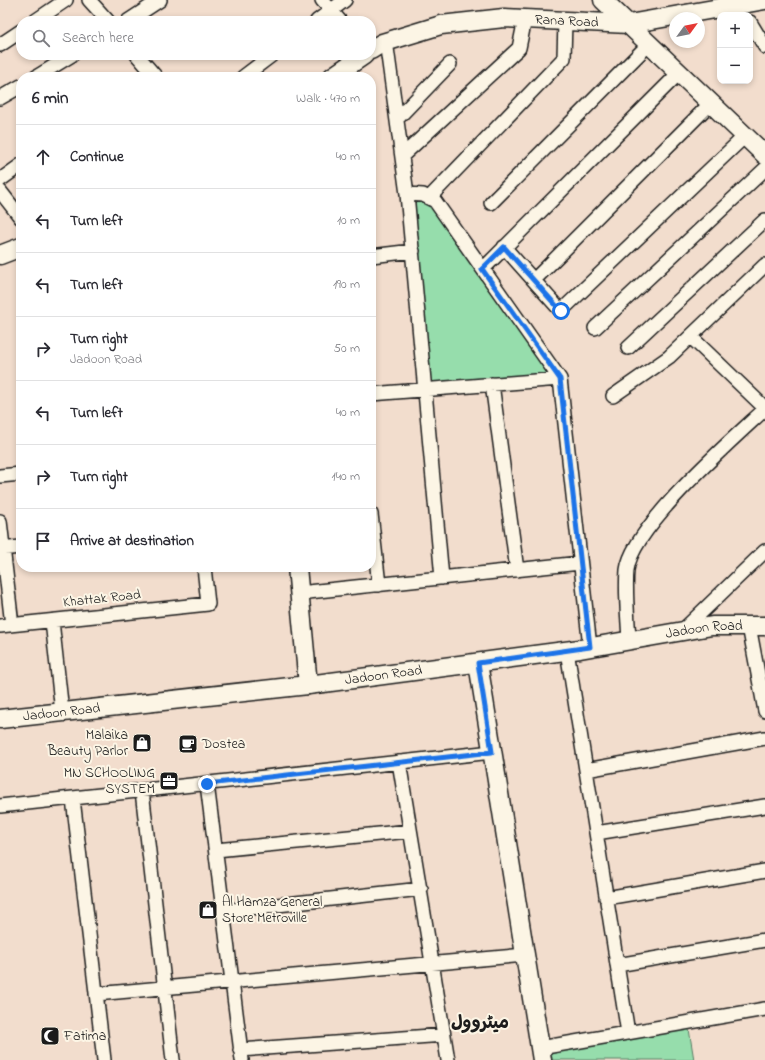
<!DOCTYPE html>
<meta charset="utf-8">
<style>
body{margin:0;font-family:"Indie Flower","Playpen Sans Arabic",sans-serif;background:#f7f7f7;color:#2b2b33}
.controls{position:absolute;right:12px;top:12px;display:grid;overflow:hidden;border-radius:8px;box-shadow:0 2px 6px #0003}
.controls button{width:36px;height:36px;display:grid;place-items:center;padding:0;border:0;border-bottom:1px solid #e1e1e2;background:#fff;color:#2b2b33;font:20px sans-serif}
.compass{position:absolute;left:669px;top:12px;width:36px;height:36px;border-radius:50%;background:#fff;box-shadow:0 2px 6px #0003;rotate:57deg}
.stop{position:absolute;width:12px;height:12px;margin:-9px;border:3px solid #1a73e8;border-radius:50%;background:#fff}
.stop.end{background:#1a73e8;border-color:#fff;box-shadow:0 1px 4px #0008}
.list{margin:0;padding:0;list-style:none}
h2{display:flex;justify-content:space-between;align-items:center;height:52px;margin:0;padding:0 16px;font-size:17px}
h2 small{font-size:13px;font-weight:400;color:#7c7c81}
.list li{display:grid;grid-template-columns:26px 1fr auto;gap:12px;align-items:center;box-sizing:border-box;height:64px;padding:0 16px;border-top:1px solid #e1e1e2}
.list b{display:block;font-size:15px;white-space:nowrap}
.list p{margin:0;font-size:13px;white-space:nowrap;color:#7c7c81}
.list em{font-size:13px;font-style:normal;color:#7c7c81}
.icon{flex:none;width:22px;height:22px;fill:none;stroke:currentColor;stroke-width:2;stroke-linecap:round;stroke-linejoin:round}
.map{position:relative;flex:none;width:765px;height:1060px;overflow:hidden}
.search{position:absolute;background:#fff;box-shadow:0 2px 6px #0003;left:16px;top:16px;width:360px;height:44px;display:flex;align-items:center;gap:10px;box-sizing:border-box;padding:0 14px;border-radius:16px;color:#7c7c81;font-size:15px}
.panel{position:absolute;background:#fff;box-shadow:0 2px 6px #0003;left:16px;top:72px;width:360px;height:500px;border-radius:16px}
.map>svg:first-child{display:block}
.green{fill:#96ddac;stroke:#597c64}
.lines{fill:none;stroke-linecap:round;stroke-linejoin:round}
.street-casing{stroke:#1c1c1c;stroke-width:16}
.secondary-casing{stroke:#1c1c1c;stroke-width:21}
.street{stroke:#fcf5e5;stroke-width:13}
.secondary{stroke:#fcf5e5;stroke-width:18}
.route{stroke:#1a73e8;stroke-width:5}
.labels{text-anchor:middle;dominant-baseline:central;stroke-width:4;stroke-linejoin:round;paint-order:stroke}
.street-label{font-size:14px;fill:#1c1c1c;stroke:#fcf5e5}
.poi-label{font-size:14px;fill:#1c1c1c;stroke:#fcf5e5;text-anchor:start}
.district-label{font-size:18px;font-weight:bold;fill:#1c1c1c;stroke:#fcf5e5}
</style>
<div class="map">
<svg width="765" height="1060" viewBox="0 0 765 1060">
<rect width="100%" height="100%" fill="#f2ddcd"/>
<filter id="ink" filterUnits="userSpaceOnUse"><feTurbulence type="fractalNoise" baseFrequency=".025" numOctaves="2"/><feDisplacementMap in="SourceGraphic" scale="8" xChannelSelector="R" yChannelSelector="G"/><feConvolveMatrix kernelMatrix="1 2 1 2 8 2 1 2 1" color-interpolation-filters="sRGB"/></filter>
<g filter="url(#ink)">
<!-- green -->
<path class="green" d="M 407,194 L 423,195 L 560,379 L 427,390 Z
M 688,1023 L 694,1060 L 542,1060 L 540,1048 Z"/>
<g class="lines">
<!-- street casing -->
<g class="street-casing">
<path id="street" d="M 89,0 L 108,21
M 322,0 L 340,21
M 35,21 L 66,0
M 128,21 L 160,0
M 317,21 L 345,0
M 750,22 L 765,47
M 386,41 L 407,194 L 442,578
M 0,45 L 21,31
M 137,55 L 156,77
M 36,77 L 72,55
M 243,77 L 272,55
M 0,98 L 21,86
M 397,119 L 450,64
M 402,156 L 519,48 L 525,19
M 0,180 L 21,165
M 0,191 L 21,218
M 407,194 L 423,195 L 435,201 L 560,379 L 590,647
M 429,198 L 564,58 L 565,21
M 491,203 L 649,44
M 504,247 L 561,311 L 745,136
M 371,256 L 413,251
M 483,269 L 679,73
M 534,280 L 711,103
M 595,328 L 765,169
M 691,337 L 765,408
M 628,348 L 765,220
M 492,384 L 517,570
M 371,394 L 560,379
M 613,396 L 669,357 L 765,265
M 0,476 L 21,474
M 371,514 L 379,585
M 0,521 L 12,625
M 0,549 L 21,547
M 299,593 L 580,563
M 52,621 L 62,712
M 0,626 L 208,604 L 204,567
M 749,626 L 765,711
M 682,631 L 765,551
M 629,641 C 628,618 625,593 627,570 C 632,527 732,440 765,409
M 567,651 L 628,1033
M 399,762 L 448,1060
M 586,770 L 765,738
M 207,784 L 242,1060
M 142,791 L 173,1060
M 73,799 L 104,1060
M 0,806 L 492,752
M 596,833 L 765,806
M 216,850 L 410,831
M 606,898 L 765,871
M 223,911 L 421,889
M 617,965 L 765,940
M 96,994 L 525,955
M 540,1048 L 765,1009
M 240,1050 L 444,1035"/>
</g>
<!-- secondary casing -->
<g class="secondary-casing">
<g id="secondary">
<path d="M 603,0 L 765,155"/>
<path id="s1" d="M 371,50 L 382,43 L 441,25 L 504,18 L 629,24 L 765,0"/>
<path d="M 332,77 L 364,55"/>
<path d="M 0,255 L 21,247"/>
<path d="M 297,567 L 308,685"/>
<path d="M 478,663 L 542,1060"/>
<path id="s2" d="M 0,719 L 308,685 L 580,649 L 712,626 L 765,626"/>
</g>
</g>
<!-- street -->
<use href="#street" class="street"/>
<!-- secondary -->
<use href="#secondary" class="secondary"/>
</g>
</g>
<g class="lines" filter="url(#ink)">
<!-- route -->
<path class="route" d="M 207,784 L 492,752 L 478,663 L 590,647 L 560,379 L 482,269 L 504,247 L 561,311"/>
</g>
<!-- icons -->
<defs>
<g id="shop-square" transform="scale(1)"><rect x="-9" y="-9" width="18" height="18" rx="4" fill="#1c1c1c" stroke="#fcf5e5"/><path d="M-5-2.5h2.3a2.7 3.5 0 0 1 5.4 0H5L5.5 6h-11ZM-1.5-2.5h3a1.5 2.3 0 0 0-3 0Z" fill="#fff"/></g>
<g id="cafe-square" transform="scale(1)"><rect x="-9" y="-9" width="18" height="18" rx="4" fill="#1c1c1c" stroke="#fcf5e5"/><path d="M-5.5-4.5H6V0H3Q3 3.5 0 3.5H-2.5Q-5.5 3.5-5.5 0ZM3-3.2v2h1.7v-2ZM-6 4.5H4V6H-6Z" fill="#fff"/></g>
<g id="office-square" transform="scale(1)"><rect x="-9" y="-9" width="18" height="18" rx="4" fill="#1c1c1c" stroke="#fcf5e5"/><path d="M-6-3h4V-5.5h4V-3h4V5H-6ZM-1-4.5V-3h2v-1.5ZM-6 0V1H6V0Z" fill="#fff"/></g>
<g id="mosque-square" transform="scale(1)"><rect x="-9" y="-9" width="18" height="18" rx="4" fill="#1c1c1c" stroke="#fcf5e5"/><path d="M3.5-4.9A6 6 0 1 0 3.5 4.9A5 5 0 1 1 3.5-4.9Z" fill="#fff"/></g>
</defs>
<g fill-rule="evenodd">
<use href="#shop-square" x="142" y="743"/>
<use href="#cafe-square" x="188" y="744"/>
<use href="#office-square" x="169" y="781"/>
<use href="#shop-square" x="208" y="910"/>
<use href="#mosque-square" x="50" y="1036"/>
</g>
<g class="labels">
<!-- street labels -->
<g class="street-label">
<text stroke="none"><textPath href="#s1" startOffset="201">Rana Road</textPath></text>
<text transform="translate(102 599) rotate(-6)">Khattak Road</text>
<text stroke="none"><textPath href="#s2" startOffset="710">Jadoon Road</textPath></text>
<text stroke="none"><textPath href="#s2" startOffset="386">Jadoon Road</textPath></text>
<text stroke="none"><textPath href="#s2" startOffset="62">Jadoon Road</textPath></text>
</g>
<!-- poi labels -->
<g class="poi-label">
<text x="128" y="735" text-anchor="end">Malaika<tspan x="128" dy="16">Beauty Parlor</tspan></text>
<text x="202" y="744">Dostea</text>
<text x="155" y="773" text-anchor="end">MN SCHOOLING<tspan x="155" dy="16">SYSTEM</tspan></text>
<text x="222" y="902">Al Hamza General<tspan x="222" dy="16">Store Metroville</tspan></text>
<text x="64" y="1036">Fatima</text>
</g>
<!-- district labels -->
<g class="district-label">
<text x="480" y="1024">میٹروول</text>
</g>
</g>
</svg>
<div class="controls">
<button>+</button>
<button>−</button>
</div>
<svg class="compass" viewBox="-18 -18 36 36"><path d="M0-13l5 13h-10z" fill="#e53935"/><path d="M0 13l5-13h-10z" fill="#7c7c81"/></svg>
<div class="stop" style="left:561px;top:311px"></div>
<div class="stop end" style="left:207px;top:784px"></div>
<div class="search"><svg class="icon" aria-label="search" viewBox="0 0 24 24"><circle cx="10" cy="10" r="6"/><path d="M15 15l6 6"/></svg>Search here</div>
<section class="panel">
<h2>6 min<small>Walk · 470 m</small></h2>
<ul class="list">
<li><svg class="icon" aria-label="ahead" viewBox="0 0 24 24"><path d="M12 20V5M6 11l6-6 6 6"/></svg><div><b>Continue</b></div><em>40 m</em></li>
<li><svg class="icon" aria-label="left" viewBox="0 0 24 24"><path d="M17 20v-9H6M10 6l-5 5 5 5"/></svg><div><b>Turn left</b></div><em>10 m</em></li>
<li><svg class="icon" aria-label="left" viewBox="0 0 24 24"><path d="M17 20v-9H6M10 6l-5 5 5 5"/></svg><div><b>Turn left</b></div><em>190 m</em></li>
<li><svg class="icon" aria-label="right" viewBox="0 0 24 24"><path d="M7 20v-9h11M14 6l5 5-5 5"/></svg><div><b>Turn right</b><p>Jadoon Road</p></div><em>50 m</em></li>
<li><svg class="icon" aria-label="left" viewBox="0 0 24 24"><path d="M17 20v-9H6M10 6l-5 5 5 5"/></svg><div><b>Turn left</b></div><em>40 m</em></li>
<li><svg class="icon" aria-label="right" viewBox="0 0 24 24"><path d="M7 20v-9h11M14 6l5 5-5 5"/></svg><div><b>Turn right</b></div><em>140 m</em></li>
<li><svg class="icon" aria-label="arrive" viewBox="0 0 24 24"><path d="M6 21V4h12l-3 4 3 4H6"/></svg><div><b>Arrive at destination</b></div></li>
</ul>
</section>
</div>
